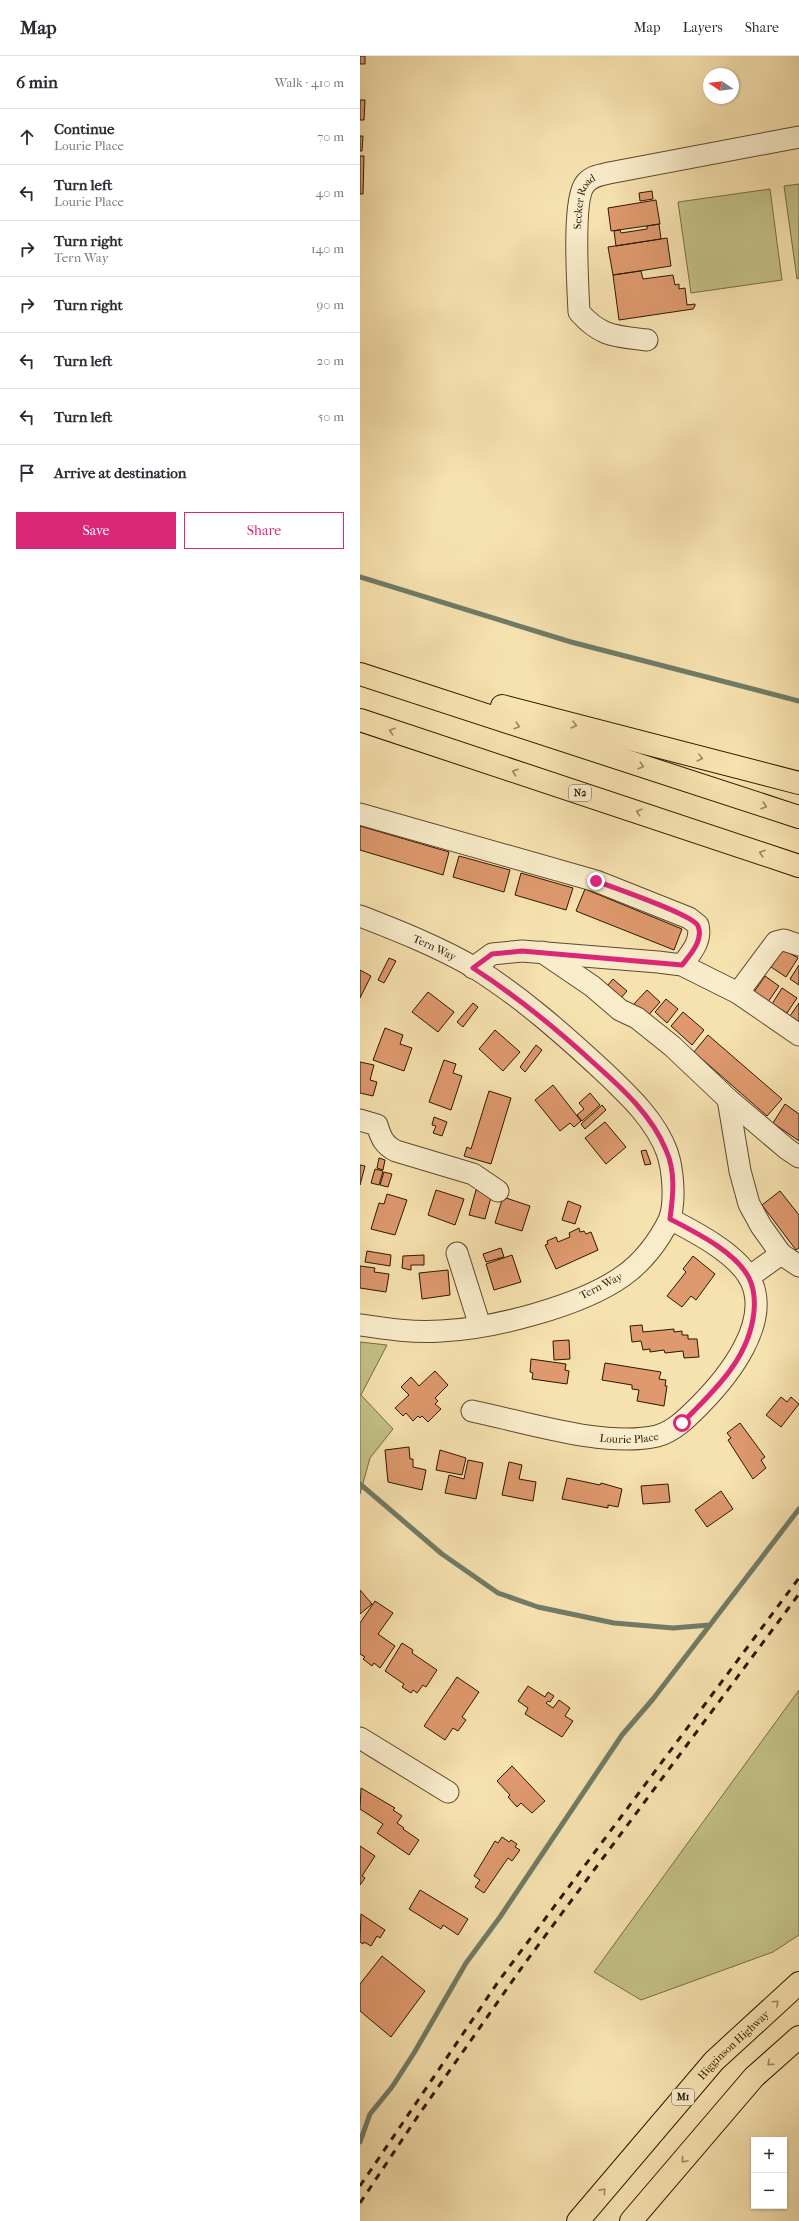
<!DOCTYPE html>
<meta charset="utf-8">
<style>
body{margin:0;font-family:"IM FELL French Canon",serif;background:#f7f7f7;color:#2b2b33}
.controls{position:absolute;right:12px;bottom:12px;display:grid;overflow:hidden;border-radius:0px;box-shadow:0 1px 3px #0004}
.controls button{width:36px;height:36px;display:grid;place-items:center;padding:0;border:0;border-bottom:1px solid #e1e1e2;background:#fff;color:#2b2b33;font:20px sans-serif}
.compass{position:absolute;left:343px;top:12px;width:36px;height:36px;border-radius:50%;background:#fff;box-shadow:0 1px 3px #0004;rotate:283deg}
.stop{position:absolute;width:12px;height:12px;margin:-9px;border:3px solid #db2777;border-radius:50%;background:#fff}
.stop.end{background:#db2777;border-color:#fff;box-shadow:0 1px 4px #0008}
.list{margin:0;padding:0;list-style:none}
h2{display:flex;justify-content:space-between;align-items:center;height:52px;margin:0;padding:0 16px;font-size:17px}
h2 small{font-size:13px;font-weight:400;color:#7c7c81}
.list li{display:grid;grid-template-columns:26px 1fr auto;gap:12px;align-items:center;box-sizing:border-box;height:56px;padding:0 16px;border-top:1px solid #e1e1e2}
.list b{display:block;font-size:15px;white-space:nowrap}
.list p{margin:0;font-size:13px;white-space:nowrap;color:#7c7c81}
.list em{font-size:13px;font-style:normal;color:#7c7c81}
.actions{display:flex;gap:8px;padding:12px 16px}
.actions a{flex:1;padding:9px 0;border:1px solid #db2777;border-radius:0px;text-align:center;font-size:14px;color:#db2777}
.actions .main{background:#db2777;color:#fff}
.icon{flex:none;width:22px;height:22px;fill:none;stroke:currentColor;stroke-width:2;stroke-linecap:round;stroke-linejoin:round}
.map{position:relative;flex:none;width:439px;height:2165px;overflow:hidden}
header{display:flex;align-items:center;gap:24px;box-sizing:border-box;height:56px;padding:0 20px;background:#fff;border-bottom:1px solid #e1e1e2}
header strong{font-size:19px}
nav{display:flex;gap:22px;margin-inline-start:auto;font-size:14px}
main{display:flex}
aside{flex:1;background:#fff}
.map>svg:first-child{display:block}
.green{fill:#c3c186;stroke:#786c43}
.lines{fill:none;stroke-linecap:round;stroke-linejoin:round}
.stream{stroke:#707b66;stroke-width:5}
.building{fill:#df996e;stroke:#2d1600}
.minor-casing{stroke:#5f492c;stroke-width:23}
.highway-casing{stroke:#2d1600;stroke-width:24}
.minor{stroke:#f9eccb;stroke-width:21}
.highway{stroke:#f6e2af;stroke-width:22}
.rail{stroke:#2d1600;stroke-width:3;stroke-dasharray:7 7;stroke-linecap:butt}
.oneway{stroke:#9c8660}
.route{stroke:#db2777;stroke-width:5}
.labels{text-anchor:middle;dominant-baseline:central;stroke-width:3;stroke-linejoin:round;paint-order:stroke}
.shield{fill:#f9eccb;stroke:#6a563d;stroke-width:1}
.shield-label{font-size:10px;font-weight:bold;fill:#2d1600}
.street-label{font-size:11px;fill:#2d1600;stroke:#f9eccb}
</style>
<header>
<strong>Map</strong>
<nav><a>Map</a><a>Layers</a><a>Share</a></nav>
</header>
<main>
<aside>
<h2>6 min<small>Walk · 410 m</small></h2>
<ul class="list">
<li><svg class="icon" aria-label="ahead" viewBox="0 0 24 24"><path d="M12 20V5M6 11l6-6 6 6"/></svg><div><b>Continue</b><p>Lourie Place</p></div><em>70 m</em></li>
<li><svg class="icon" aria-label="left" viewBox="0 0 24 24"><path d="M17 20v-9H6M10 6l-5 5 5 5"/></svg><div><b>Turn left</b><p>Lourie Place</p></div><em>40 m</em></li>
<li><svg class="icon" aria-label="right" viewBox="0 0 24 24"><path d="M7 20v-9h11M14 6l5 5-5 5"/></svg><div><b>Turn right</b><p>Tern Way</p></div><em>140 m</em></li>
<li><svg class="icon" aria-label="right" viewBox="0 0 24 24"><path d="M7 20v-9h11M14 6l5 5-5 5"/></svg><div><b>Turn right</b></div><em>90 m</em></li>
<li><svg class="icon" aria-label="left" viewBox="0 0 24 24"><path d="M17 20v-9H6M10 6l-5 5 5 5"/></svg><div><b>Turn left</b></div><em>20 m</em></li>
<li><svg class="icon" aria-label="left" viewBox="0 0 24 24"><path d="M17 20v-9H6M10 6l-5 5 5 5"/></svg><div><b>Turn left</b></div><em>50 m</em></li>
<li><svg class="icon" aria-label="arrive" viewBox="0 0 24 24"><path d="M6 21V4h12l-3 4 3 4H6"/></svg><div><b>Arrive at destination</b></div></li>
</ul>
<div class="actions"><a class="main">Save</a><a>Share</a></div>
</aside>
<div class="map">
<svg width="439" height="2165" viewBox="0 0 439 2165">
<rect width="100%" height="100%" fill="#f6e2af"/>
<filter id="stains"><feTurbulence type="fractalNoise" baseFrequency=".005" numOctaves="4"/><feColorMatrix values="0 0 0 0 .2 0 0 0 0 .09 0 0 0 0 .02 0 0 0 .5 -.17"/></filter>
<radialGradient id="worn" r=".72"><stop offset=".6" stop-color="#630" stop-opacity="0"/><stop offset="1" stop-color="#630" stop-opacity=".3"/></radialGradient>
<!-- green -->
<path class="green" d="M 439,128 L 439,222 L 437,223 L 424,130 Z
M 410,133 L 422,224 L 331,237 L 318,146 Z
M 0,1286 L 27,1289 L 1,1339 L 33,1373 L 10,1402 L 0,1438 Z
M 439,1634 L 439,1879 L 413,1896 L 281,1944 L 234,1916 Z"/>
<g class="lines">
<!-- stream -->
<path class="stream" d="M 0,521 L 211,586 L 439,645
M 0,1428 L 82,1498 L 138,1537 L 178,1551 L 254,1567 L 313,1572 L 350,1569
M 0,2086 L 10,2058 L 32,2031 L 54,1997 L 106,1907 L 140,1861 L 262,1679 L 293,1643 L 439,1453"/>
</g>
<!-- building -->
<path class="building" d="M 0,0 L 5,0 L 5,8 L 0,8 Z
M 0,44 L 5,44 L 4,64 L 0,64 Z
M 0,80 L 3,80 L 2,95 L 0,95 Z
M 0,100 L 4,100 L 3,138 L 0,138 Z
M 292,135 L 293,143 L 280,145 L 279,137 Z
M 296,144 L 300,168 L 251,175 L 248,152 Z
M 299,168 L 301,183 L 256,190 L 254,175 L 260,174 L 261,177 L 287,173 L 287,170 Z
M 307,182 L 311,210 L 253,219 L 248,191 Z
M 281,215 L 283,223 L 313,219 L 315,229 L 319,228 L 319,233 L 325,232 L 327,249 L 335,248 L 335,250 L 333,253 L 259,264 L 253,219 Z
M 0,770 L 89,796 L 83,819 L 0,794 Z
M 99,800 L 150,814 L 144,836 L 93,821 Z
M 161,817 L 213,832 L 206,854 L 155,839 Z
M 225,833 L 322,873 L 314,894 L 216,855 Z
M 423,893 L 438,902 L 426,921 L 411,911 Z
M 29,902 L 36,905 L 24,927 L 18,924 Z
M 439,909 L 439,929 L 430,923 Z
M 0,914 L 11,920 L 0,942 Z
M 405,920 L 419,930 L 408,946 L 394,936 Z
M 253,923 L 267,935 L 256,948 L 242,936 Z
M 422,932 L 437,942 L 427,957 L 412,948 Z
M 287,934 L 300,946 L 286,962 L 272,950 Z
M 68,936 L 94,956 L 78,976 L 52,956 Z
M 306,943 L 318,953 L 307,967 L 295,956 Z
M 113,947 L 118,951 L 103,971 L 97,966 Z
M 439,947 L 439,966 L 430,960 Z
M 323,956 L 344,974 L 332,989 L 311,970 Z
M 25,972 L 43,979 L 40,988 L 52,992 L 44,1015 L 13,1004 Z
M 135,974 L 160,996 L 143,1015 L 119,993 Z
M 348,979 L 422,1043 L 407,1060 L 334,996 Z
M 176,989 L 182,994 L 165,1016 L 160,1011 Z
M 84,1004 L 96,1008 L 93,1017 L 102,1020 L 91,1054 L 69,1046 Z
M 0,1006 L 14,1009 L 10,1024 L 17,1026 L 13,1040 L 0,1037 Z
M 193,1029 L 221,1065 L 214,1071 L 210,1067 L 200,1075 L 175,1044 Z
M 129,1035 L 151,1042 L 131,1108 L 104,1100 L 107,1091 L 111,1093 Z
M 230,1037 L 240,1049 L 222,1065 L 217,1059 L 224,1053 L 219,1047 Z
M 425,1048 L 439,1058 L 439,1085 L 413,1067 Z
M 242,1049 L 246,1054 L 225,1073 L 221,1068 Z
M 74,1061 L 87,1066 L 82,1080 L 73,1077 L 76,1070 L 72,1069 Z
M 245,1066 L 266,1091 L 246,1108 L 225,1082 Z
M 286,1094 L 291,1108 L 285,1109 L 281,1095 Z
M 19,1102 L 25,1104 L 23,1114 L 17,1112 Z
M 0,1109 L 5,1110 L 0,1129 Z
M 15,1113 L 23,1115 L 19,1129 L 11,1127 Z
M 24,1116 L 32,1118 L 28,1131 L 20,1129 Z
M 76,1134 L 104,1143 L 95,1169 L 68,1159 Z
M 116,1134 L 132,1138 L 125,1163 L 109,1159 Z
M 420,1135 L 439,1159 L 439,1192 L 436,1194 L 402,1149 Z
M 27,1138 L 47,1144 L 35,1179 L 11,1173 L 19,1147 L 24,1148 Z
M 143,1141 L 170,1150 L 162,1175 L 135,1167 Z
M 208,1145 L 221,1150 L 215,1168 L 202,1164 Z
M 219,1172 L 220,1176 L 224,1175 L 226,1178 L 231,1176 L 238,1194 L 196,1213 L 185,1189 L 188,1188 L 187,1185 L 196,1181 L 198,1186 L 210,1181 L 209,1177 Z
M 141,1192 L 144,1201 L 126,1206 L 123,1198 Z
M 7,1195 L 31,1199 L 30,1210 L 5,1206 Z
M 64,1199 L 64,1209 L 51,1209 L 51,1214 L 42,1212 L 43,1200 Z
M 152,1199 L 161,1226 L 134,1234 L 126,1208 Z
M 333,1200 L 355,1218 L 336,1244 L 331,1240 L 322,1251 L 307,1240 L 326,1216 L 323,1213 Z
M 0,1210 L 15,1212 L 14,1216 L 29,1218 L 26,1236 L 0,1232 Z
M 88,1214 L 90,1239 L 62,1243 L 59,1217 Z
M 282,1269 L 283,1276 L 314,1273 L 314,1276 L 322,1275 L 322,1279 L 328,1279 L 328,1283 L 337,1283 L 339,1301 L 324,1302 L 323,1295 L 305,1297 L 304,1294 L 290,1296 L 290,1293 L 283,1294 L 281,1285 L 272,1286 L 270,1270 Z
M 209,1284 L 210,1303 L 194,1304 L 193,1285 Z
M 171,1303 L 206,1308 L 205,1314 L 209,1315 L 207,1328 L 172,1323 L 173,1317 L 170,1316 Z
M 245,1307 L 301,1316 L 299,1323 L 306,1324 L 305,1330 L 307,1330 L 304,1350 L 277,1345 L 279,1334 L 272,1333 L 272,1329 L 242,1324 Z
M 75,1315 L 88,1329 L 75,1342 L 78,1345 L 75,1348 L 81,1353 L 68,1366 L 62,1360 L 60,1362 L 58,1360 L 53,1365 L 46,1357 L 43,1360 L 35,1352 L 49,1339 L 41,1331 L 51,1321 L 59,1330 Z
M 421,1341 L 427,1346 L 431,1341 L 439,1348 L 421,1371 L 406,1359 Z
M 380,1367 L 405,1401 L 401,1404 L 406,1412 L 393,1423 L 368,1384 L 371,1382 L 367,1377 Z
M 49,1391 L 50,1403 L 53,1403 L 53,1411 L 66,1414 L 62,1434 L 28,1426 L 25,1394 Z
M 80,1394 L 106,1402 L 102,1419 L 76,1414 Z
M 108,1404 L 123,1407 L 116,1443 L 85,1437 L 89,1419 L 104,1423 Z
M 149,1406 L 162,1409 L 159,1423 L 176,1426 L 173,1445 L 142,1439 Z
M 207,1422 L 240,1429 L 241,1427 L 262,1433 L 258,1451 L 248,1449 L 248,1452 L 202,1443 Z
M 308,1428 L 310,1446 L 283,1448 L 281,1430 Z
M 361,1435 L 373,1453 L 347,1471 L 335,1454 Z
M 0,1534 L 12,1548 L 0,1558 Z
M 15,1545 L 33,1557 L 18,1578 L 35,1590 L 20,1612 L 14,1607 L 12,1610 L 3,1603 L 5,1601 L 0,1598 L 0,1567 Z
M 42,1587 L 53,1594 L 52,1597 L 77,1614 L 66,1631 L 63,1629 L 57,1637 L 53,1634 L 51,1637 L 42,1631 L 44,1628 L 25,1615 Z
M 97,1621 L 119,1636 L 102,1661 L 106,1664 L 98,1675 L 93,1672 L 85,1684 L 64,1670 Z
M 168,1630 L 185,1641 L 188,1636 L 194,1640 L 190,1646 L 188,1645 L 186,1647 L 193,1652 L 199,1644 L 210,1652 L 205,1660 L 213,1665 L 202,1681 L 165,1658 L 168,1652 L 158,1645 Z
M 152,1710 L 185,1745 L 172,1757 L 161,1747 L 157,1751 L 148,1741 L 150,1739 L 137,1725 Z
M 1,1732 L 35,1752 L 33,1754 L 42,1760 L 37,1767 L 44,1772 L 43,1773 L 59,1784 L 49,1799 L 17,1777 L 23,1768 L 0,1753 Z
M 142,1781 L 149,1786 L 151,1784 L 157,1788 L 155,1791 L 160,1794 L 152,1805 L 148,1802 L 124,1837 L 115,1831 L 120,1824 L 114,1820 L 135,1785 L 138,1787 Z
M 0,1790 L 15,1800 L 2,1820 L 5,1822 L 0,1829 Z
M 60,1834 L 108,1863 L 98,1879 L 83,1869 L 81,1873 L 49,1853 Z
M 1,1858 L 25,1874 L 20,1882 L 17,1880 L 11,1890 L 4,1886 L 3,1888 L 0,1886 Z
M 22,1900 L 65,1935 L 31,1981 L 0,1955 L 0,1928 Z"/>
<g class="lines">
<!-- minor casing -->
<g class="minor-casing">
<g id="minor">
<path id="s1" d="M 287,284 C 255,280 241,281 219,256 C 218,232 212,144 225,128 C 231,120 240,119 249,117 L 439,81"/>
<path d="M 0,758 L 236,825 L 329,862 L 338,869 C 342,885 331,897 322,909"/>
<path id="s2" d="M 0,860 C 39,875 79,891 115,912 C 161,941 202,977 242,1014 C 266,1037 295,1063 307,1096 C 313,1113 316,1147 309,1164 C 299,1185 282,1207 263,1220 C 221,1250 132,1273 81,1275 C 54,1277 27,1273 0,1269"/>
<path d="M 182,896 L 232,930 L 260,954 L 277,962 L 312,990 L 368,1043 L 380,1115 L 389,1148 L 401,1170 L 421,1198 L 389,1221"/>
<path d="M 113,912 L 132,898 L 162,895 L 298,906 L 322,909 L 378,937 L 416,886 L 424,884 L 439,889"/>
<path d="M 378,937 L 439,979"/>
<path d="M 368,1043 L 427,1093 L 439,1101"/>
<path d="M 0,1064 L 17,1069 C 21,1082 24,1089 36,1095 L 113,1118 L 138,1135"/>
<path d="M 97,1197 L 120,1270"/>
<path d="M 421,1198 L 439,1210"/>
<path id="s3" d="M 112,1355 C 166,1366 244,1392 297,1380 C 313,1376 327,1362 338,1351 C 367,1322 414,1265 389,1221 C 374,1196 335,1176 310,1163"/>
<path d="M 0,1682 L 88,1736"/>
</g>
</g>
<!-- highway casing -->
<g class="highway-casing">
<g id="highway">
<path d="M 0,618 L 439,761"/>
<path d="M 142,650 L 439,727"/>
<path d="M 0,664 L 439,810"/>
<path id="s4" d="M 218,2165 L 354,2005 L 439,1927"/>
<path d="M 271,2165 L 394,2021 L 439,1981"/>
</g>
</g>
<!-- minor -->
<use href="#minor" class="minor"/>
<!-- highway -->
<use href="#highway" class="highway"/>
<!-- rail -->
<path class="rail" d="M 0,2130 L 138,1926 L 439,1522
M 0,2147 L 60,2057 L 165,1907 L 439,1538"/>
</g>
<!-- one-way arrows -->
<defs><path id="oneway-chevron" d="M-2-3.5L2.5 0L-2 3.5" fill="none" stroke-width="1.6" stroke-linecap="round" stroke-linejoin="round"/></defs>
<g class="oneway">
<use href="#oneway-chevron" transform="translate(214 669) rotate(14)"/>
<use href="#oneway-chevron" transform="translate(157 670) rotate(18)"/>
<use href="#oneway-chevron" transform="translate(32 675) rotate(-162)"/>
<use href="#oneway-chevron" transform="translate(340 702) rotate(14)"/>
<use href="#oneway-chevron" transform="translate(281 710) rotate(18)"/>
<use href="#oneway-chevron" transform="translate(155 716) rotate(-162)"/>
<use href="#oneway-chevron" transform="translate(404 750) rotate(18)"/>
<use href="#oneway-chevron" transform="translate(279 756) rotate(-162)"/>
<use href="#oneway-chevron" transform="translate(402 797) rotate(-162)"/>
<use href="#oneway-chevron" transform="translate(416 1947) rotate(-43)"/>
<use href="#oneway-chevron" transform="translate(410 2007) rotate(138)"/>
<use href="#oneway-chevron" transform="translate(324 2104) rotate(130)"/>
<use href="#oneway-chevron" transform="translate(243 2135) rotate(-50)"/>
</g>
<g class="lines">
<!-- route -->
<path class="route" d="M 236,825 C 252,831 334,859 338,870 C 344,884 330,899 322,909 L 162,895 L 132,898 L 113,912 C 158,941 198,974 237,1010 C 264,1034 292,1060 306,1094 C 316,1116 313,1140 310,1163 C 335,1176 376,1196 389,1222 C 394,1232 395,1244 394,1255 C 390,1302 354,1335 322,1367"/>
</g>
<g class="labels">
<!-- shield labels -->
<g class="shield">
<rect x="209" y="729" width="22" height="16" rx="3"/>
<rect x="312" y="2033" width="22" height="16" rx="3"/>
</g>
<g class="shield-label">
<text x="220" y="737">N2</text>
<text x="323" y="2041">M1</text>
</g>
<!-- street labels -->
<g class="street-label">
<text stroke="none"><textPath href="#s1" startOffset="188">Secker Road</textPath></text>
<text stroke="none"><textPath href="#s2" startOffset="81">Tern Way</textPath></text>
<text transform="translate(241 1230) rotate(-27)">Tern Way</text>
<text stroke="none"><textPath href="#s3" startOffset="160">Lourie Place</textPath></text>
<text stroke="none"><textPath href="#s4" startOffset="235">Higginson Highway</textPath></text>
</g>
</g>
<rect width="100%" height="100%" filter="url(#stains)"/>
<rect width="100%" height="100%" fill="url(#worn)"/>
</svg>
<div class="controls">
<button>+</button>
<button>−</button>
</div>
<svg class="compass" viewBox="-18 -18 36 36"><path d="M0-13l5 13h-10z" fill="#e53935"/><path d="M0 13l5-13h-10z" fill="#7c7c81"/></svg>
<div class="stop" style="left:322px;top:1367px"></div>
<div class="stop end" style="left:236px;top:825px"></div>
</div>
</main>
